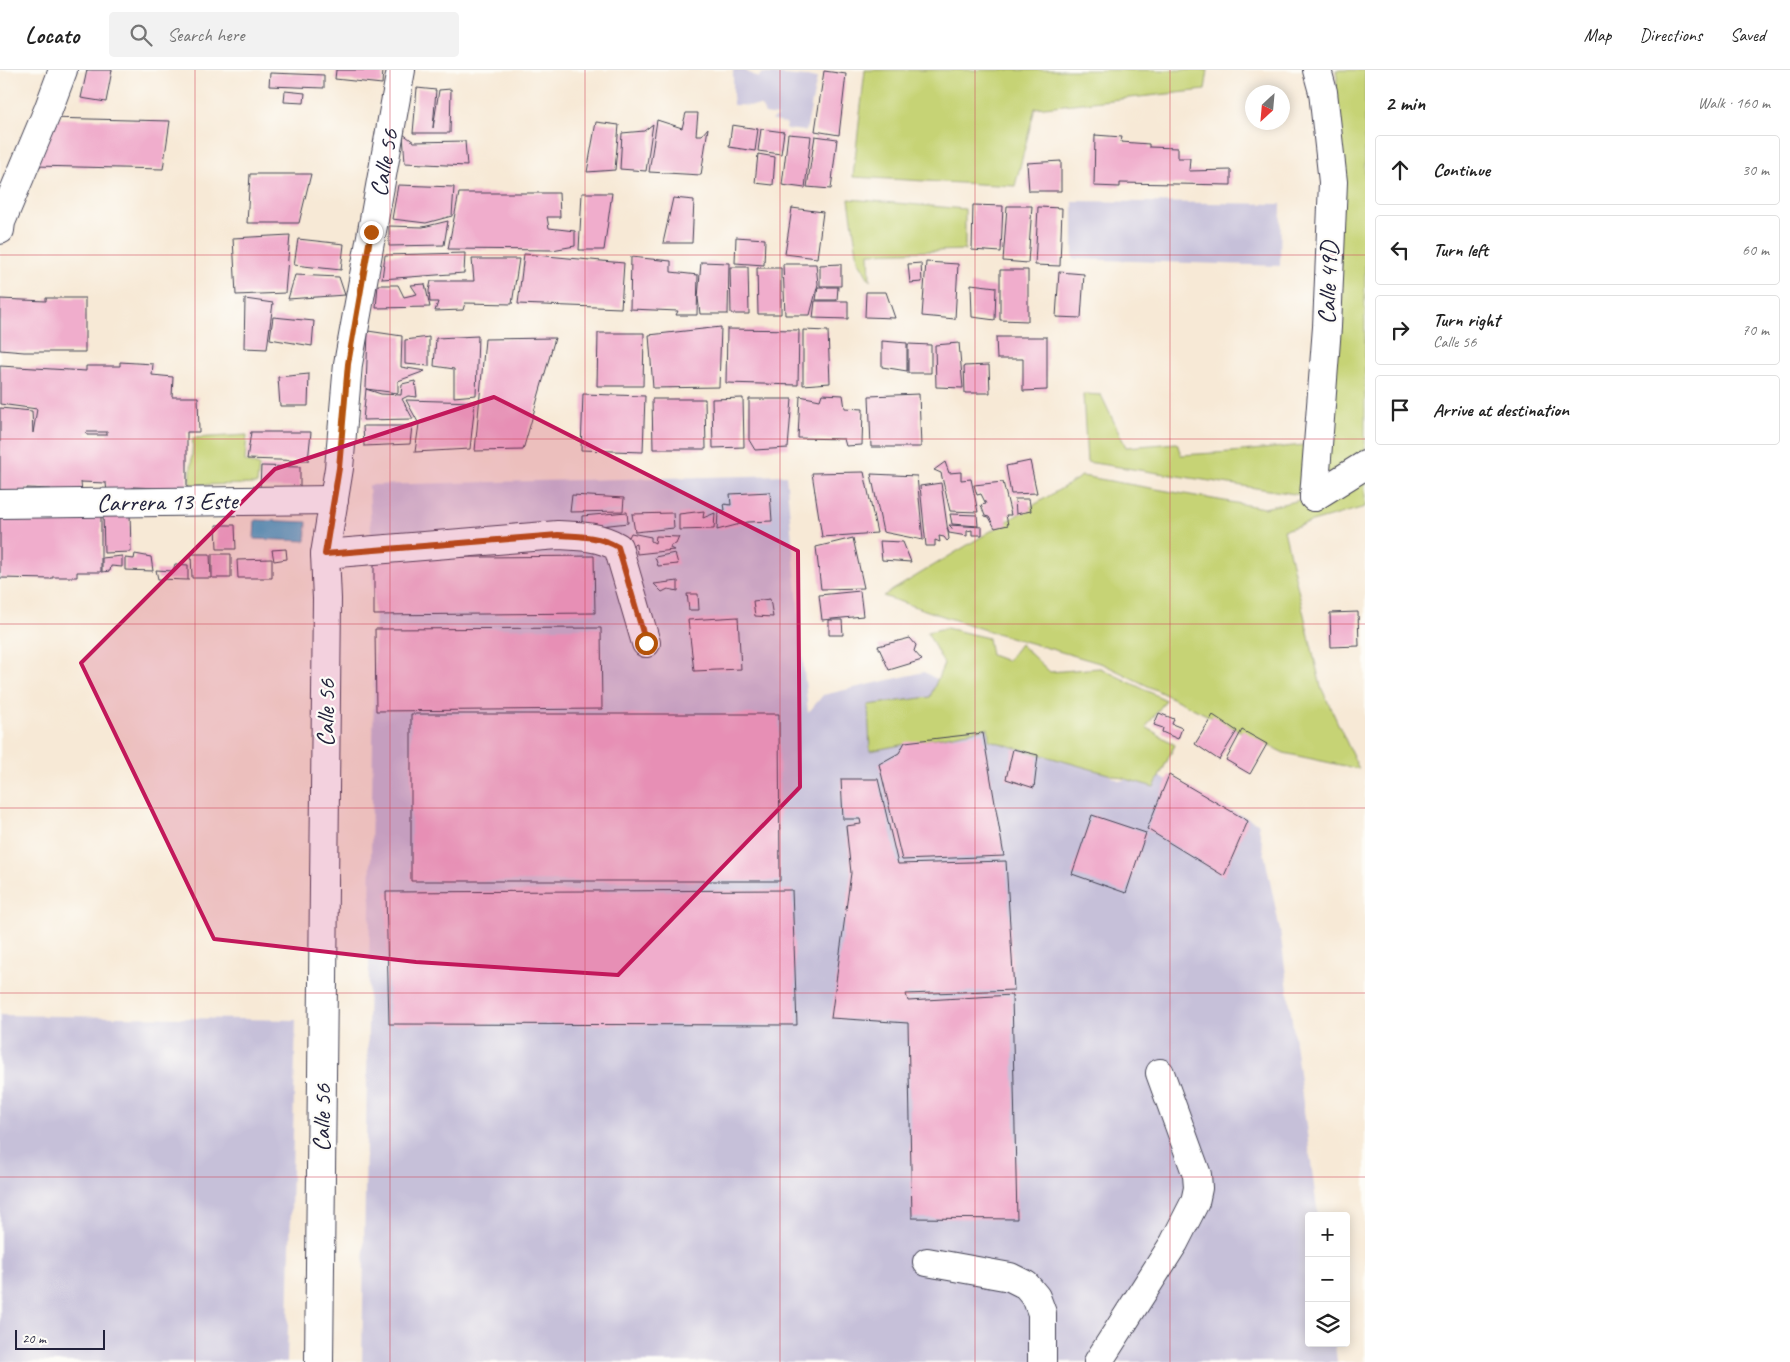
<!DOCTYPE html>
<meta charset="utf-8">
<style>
body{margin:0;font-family:Caveat,sans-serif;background:#f2f2f2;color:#222}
.controls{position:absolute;right:15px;bottom:15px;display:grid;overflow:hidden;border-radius:5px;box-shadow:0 2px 12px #0003}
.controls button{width:45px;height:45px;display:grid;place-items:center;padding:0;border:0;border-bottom:1px solid #e0e0e0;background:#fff;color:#222;font:25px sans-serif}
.compass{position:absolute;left:1245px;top:15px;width:45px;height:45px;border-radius:50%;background:#fff;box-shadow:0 2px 12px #0003;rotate:206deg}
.scale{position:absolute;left:15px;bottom:12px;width:90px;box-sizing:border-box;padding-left:5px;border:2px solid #22223b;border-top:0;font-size:14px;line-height:18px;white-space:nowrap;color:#22223b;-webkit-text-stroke:4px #fdfcf7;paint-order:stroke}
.stop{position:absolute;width:15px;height:15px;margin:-11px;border:4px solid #b45309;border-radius:50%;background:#fff}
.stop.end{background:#b45309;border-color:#fff;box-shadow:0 1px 5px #0008}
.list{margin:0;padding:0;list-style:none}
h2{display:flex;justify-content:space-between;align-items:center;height:65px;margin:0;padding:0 20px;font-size:21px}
h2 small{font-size:16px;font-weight:400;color:#767676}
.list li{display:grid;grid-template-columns:32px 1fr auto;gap:15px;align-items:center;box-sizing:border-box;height:70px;margin:0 10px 10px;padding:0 10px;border:1px solid #e0e0e0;border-radius:5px}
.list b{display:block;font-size:19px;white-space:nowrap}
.list p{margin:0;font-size:16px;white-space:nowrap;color:#767676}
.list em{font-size:16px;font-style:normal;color:#767676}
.icon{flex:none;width:28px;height:28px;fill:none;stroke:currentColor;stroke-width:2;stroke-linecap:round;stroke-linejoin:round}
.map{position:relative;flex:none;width:1365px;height:1292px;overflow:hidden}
header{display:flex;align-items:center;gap:30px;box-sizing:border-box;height:70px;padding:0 25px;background:#fff;border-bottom:1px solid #e0e0e0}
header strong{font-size:24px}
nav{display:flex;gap:28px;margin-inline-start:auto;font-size:18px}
.search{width:350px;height:45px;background:#f2f2f2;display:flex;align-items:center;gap:12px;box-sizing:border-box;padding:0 18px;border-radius:5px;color:#767676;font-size:19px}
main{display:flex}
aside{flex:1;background:#fff}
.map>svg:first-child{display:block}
.industrial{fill:#c6c0d9}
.green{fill:#c6d375;stroke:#747a58}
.water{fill:#49acc8;stroke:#366782}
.building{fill:#f0adcc;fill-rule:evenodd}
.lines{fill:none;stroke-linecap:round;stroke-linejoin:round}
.minor-casing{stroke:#424052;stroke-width:30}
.minor{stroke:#fff;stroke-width:28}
.route{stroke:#b45309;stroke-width:6}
.marked{fill:#c2185b;fill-opacity:0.2;stroke:#c2185b;stroke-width:4;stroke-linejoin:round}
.grid{fill:none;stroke:#d1495b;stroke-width:1;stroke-opacity:0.55}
.labels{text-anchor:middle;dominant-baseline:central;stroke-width:4.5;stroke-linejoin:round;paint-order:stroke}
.street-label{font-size:25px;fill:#22223b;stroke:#fdfcf7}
</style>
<header>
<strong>Locato</strong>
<div class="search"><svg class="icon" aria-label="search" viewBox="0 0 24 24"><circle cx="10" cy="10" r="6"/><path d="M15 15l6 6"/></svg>Search here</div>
<nav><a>Map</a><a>Directions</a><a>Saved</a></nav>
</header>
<main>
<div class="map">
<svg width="1365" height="1292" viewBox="0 0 1365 1292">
<rect width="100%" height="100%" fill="#fdfcf7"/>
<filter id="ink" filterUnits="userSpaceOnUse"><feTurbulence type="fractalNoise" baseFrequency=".02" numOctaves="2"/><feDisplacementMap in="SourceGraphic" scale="10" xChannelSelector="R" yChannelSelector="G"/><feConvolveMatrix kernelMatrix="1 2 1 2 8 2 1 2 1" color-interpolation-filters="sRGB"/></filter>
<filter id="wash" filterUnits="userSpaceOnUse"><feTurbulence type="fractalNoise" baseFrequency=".0096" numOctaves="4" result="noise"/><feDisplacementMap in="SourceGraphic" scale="20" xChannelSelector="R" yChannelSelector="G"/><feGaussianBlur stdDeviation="1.12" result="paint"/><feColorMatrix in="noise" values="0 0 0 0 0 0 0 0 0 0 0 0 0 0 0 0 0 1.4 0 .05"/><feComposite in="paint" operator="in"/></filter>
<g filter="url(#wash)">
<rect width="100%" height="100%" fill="#f7e9d6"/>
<!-- industrial -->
<path class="industrial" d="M 733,0 L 744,0 L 758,8 L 762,3 L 817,8 L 806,61 L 786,59 L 787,54 L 771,50 L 778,46 L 765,44 L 761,36 L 733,35 Z
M 1073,131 L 1281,134 L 1280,196 L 1073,189 Z
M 786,405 L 808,643 L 823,625 L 924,602 L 1120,711 L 1151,703 L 1258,753 L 1280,860 L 1318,1146 L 1309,1146 L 1309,1273 L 1335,1273 L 1337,1292 L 362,1292 L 375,559 L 369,415 Z
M 0,945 L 296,950 L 287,1292 L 0,1292 Z"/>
<!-- green -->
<path class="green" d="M 865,0 L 1208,0 L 1205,20 L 1035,38 L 1015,116 L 853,107 Z
M 1336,0 L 1365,0 L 1365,437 L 1284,460 L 1321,617 L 1359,699 L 1284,683 L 1103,594 L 982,559 L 883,526 L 1082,406 L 1264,438 L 1314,427 L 1087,392 L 1083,324 L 1101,325 L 1126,377 L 1177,373 L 1181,385 L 1231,382 L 1315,374 L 1337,8 Z
M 849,129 L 965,139 L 965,180 L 869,183 L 870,211 L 858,190 Z
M 247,365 L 245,391 L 259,396 L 257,414 L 190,415 L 193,368 Z
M 946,558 L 988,568 L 991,585 L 1007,591 L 1020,574 L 1050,602 L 1100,598 L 1166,630 L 1146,657 L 1175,675 L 1154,717 L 989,670 L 988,658 L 870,681 L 868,635 L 930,627 L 944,594 L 927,562 Z"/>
<!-- water -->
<path class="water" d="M 255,450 L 307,452 L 306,471 L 254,469 Z"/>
<g id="blocks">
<!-- building -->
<path class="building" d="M 87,0 L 112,0 L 106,32 L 81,28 Z
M 336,0 L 383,0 L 382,14 L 335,9 Z
M 824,1 L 846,4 L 839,65 L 815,61 Z
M 270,3 L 324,5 L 324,18 L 269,16 Z
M 417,18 L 436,20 L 433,58 L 439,20 L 451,19 L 450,63 L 413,63 Z
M 285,21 L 305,23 L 304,33 L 284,32 Z
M 686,43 L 698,43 L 696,65 L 702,65 L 708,58 L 701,105 L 649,102 L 657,50 L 682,58 Z
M 49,48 L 170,51 L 163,99 L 35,96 Z
M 596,52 L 619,55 L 615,100 L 587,102 Z
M 653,54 L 646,101 L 620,99 L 622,63 L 644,61 Z
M 732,55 L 758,59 L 755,81 L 729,77 Z
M 761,59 L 784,62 L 781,84 L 758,81 Z
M 403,64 L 414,72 L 465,71 L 467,96 L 405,93 Z
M 788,64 L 811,66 L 805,118 L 782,115 Z
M 1095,65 L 1122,67 L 1121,72 L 1149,74 L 1149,77 L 1178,78 L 1178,88 L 1190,88 L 1189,101 L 1231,100 L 1231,115 L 1120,113 L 1120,117 L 1094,116 Z
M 815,66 L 837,69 L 831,119 L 807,117 Z
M 758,84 L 775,87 L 773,115 L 755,113 Z
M 1061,91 L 1061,121 L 1029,121 L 1027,93 Z
M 250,104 L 311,104 L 299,153 L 247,153 Z
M 398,115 L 454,117 L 452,146 L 426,153 L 392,149 Z
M 459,123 L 559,123 L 560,147 L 547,147 L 549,158 L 575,161 L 575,176 L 552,180 L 448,179 Z
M 582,123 L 612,123 L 604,180 L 579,180 Z
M 673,128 L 694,130 L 692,173 L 663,173 Z
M 973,135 L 1003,136 L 1001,182 L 972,180 Z
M 1007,136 L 1032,136 L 1028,193 L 1003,191 Z
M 1038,137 L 1062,138 L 1060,196 L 1035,195 Z
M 792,138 L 823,142 L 817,188 L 785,184 Z
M 448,151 L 444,175 L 389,176 L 389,156 L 423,157 Z
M 290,165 L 285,223 L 236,225 L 233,168 Z
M 736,167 L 765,169 L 764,195 L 735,193 Z
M 298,169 L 344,174 L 341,200 L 294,195 Z
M 465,183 L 464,203 L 382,209 L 385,185 Z
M 524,184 L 624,193 L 621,238 L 518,234 Z
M 631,187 L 671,191 L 671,202 L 698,205 L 697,245 L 676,245 L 678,241 L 630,239 Z
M 472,189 L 519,189 L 512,234 L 465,233 L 463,240 L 435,241 L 438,232 L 430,232 L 429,221 L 431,211 L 474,211 Z
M 701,192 L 729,193 L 728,244 L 700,244 L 698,228 Z
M 926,192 L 958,194 L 955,249 L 922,246 Z
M 921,193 L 922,212 L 910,213 L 908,194 Z
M 783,194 L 816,194 L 818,214 L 810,245 L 785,245 Z
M 841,194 L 841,216 L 820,216 L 820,195 Z
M 730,197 L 748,197 L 749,244 L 731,244 Z
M 757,198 L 781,198 L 781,244 L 758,244 Z
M 1000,200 L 1028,200 L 1028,251 L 1000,250 Z
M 1059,202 L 1084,204 L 1081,248 L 1056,247 Z
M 295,205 L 339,207 L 345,225 L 288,229 Z
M 425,214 L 430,237 L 376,238 L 378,215 L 398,215 L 404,227 L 417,224 L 411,215 Z
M 971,214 L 996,217 L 995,250 L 972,247 Z
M 818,217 L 838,217 L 837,230 L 816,230 Z
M 866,222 L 886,222 L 895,248 L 865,247 Z
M 46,228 L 85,228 L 85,282 L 24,282 L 0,280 L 0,229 L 46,231 Z
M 245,229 L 273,233 L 267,279 L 244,278 Z
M 815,231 L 848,231 L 848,249 L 813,248 Z
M 273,247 L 314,251 L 312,276 L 270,269 Z
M 721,257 L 719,317 L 653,318 L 649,265 Z
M 727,259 L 799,260 L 798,315 L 726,313 Z
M 803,260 L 828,261 L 830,313 L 803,315 Z
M 368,261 L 402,266 L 401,297 L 425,301 L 398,311 L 398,323 L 366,319 Z
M 598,263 L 644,263 L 643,316 L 597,316 Z
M 478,266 L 476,325 L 454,327 L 454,299 L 434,296 L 436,268 Z
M 429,267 L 429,296 L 405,294 L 405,270 Z
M 996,267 L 1047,267 L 1047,320 L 1023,321 L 1023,289 L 997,289 Z
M 555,268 L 523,380 L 475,381 L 485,269 Z
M 882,271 L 907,273 L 907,301 L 882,297 Z
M 959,273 L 963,318 L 936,317 L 935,275 Z
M 908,274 L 931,275 L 931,303 L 908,303 Z
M 120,292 L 153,294 L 152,305 L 173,307 L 172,327 L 198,327 L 199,362 L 187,362 L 187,421 L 160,421 L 160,418 L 133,417 L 133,424 L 107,423 L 106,413 L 81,412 L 82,423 L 51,423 L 51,419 L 27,418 L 27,423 L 0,423 L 0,338 L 32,341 L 33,363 L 37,339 L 0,334 L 0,296 L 86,301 L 86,296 L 120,296 ZM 86,362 L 107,362 L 107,365 L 87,365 Z
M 989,295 L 990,323 L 965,323 L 964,296 Z
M 309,304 L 308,336 L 280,336 L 278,307 Z
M 415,311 L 417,327 L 408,326 L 402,329 L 413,349 L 363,350 L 366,319 L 381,324 L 401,325 L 402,314 Z
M 583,324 L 645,326 L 643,382 L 581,380 Z
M 822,324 L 843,325 L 845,338 L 863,339 L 862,375 L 846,376 L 844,369 L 798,368 L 800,326 L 820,330 Z
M 919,324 L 921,377 L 871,377 L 869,326 Z
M 743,328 L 744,377 L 713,378 L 712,329 Z
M 652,329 L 705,329 L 706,379 L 653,379 Z
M 749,329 L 792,329 L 788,378 L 755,380 L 749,370 Z
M 406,330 L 475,332 L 470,379 L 415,382 L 419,354 Z
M 363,356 L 412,356 L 410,374 L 364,376 Z
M 251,362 L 311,362 L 308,391 L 247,389 Z
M 1030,391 L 1037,423 L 1011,424 L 1006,396 Z
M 945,392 L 949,403 L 961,402 L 961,410 L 971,409 L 978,442 L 950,441 L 941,403 L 934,400 Z
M 261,396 L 300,397 L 300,418 L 260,417 Z
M 864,402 L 877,463 L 822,467 L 812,403 Z
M 871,404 L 917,406 L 923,470 L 883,462 Z
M 1003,412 L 1011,445 L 1006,445 L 1008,455 L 995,458 L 989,447 L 985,446 L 981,435 L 986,434 L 981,424 L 977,425 L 974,415 Z
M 941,413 L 949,469 L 947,471 L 944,467 L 939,466 L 940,472 L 935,470 L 935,476 L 926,476 L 920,416 Z
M 770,422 L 772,451 L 748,452 L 717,460 L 718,442 L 725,440 L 724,434 L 731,435 L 730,424 Z
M 572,425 L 624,428 L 623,441 L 570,442 Z
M 1015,429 L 1029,429 L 1031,441 L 1016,444 Z
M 0,436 L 101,441 L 101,502 L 77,502 L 77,507 L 52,507 L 52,509 L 0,508 Z
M 704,441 L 703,448 L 715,443 L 714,459 L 679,460 L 679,444 Z
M 130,442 L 131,482 L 104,483 L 103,443 Z
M 627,442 L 628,453 L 582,458 L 582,446 Z
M 673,443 L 674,458 L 635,462 L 632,444 Z
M 950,444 L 977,445 L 978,456 L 952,454 Z
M 216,455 L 235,455 L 236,479 L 217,479 Z
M 949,455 L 982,457 L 982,465 L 972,465 L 972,460 L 967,461 L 967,466 L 949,463 L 947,458 L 953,459 Z
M 631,463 L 651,467 L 651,471 L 655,473 L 656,466 L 679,467 L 676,474 L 671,475 L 670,478 L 674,480 L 637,484 L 636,474 L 633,475 L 633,483 L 622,467 L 629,467 Z
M 853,468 L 864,518 L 821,519 L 816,477 Z
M 880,471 L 903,472 L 911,492 L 882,490 Z
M 286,479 L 287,489 L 274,491 L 272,480 Z
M 675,483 L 678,494 L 658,496 L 655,487 Z
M 135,484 L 151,487 L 153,501 L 125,500 L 125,488 L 134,489 Z
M 191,484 L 210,484 L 211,508 L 192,508 Z
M 212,484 L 231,484 L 231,508 L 212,508 Z
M 122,486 L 122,497 L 111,496 L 110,501 L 102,502 L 102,488 Z
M 594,486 L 595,543 L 374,545 L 374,488 Z
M 272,489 L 272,508 L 238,508 L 237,490 Z
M 175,494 L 188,495 L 188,510 L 158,509 L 156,500 L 173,501 Z
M 678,511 L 678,521 L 668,519 L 662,522 L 654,514 Z
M 860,521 L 863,546 L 822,550 L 819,525 Z
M 687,524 L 698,524 L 699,540 L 689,540 Z
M 770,529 L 773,547 L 755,546 L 753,531 Z
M 1358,542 L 1359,576 L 1331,577 L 1330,543 Z
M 738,547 L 741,599 L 694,601 L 688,550 Z
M 829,550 L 842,550 L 843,565 L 829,565 Z
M 601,558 L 602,639 L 376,641 L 375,559 Z
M 910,568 L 916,575 L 914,581 L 922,590 L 889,600 L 878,576 Z
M 1159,643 L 1174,649 L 1172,654 L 1182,658 L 1178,669 L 1162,662 L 1163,658 L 1154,655 Z
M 411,644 L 779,644 L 780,811 L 411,811 Z
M 1213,645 L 1237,661 L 1219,690 L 1195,674 Z
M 1242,660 L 1267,674 L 1250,704 L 1226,690 Z
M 983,663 L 1004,786 L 902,790 L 879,694 L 899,683 L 905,672 Z
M 1013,679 L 1038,685 L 1034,718 L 1006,709 Z
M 1169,705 L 1248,751 L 1224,806 L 1147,759 Z
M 841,709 L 878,709 L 898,794 L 1006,791 L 1014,920 L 906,924 L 908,931 L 1012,925 L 1017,1149 L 912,1148 L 908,953 L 831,948 L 851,803 L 846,756 L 861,754 L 860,749 L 843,749 Z
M 1092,745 L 1146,763 L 1126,823 L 1072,804 Z
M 792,820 L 797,955 L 389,954 L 386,822 Z"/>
</g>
</g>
<g filter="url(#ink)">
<use href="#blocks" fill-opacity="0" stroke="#424052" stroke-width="1"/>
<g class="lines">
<!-- minor casing -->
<g class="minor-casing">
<g id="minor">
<path d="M 0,160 L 1,152 L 48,40 L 63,0"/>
<path d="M 1314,427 L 1327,257 L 1333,112 L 1323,22 L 1317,0"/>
<path d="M 1314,427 L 1365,395"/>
<path d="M 0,434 L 334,430"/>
<path d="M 325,484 L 558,465 C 580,466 599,466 618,477 L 646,573"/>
<path d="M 927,1192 L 1010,1207 L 1026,1215 L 1036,1227 L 1042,1243 L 1042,1292"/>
<path id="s1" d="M 319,1292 L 327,529 L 325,484 L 339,398 L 348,294 L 401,0"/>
<path d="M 1098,1292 L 1174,1173 L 1195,1132 L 1198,1118 L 1197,1105 L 1160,1003"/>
</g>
</g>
<!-- minor -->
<use href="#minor" class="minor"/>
</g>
</g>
<g class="lines" filter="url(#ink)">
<!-- route -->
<path class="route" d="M 371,162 L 348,294 L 339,398 L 325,484 L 558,465 C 580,466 599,466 618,477 L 646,573"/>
</g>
<!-- marked area -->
<path class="marked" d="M 494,327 L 798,481 L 800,717 L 618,905 L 416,892 L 214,869 L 81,593 L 275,399 Z"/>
<!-- grid -->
<path class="grid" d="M 195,0 L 195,1292M 390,0 L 390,1292M 585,0 L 585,1292M 780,0 L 780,1292M 975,0 L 975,1292M 1170,0 L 1170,1292M 0,185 L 1365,185M 0,369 L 1365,369M 0,554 L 1365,554M 0,738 L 1365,738M 0,923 L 1365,923M 0,1107 L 1365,1107"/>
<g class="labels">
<!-- street labels -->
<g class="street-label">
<text stroke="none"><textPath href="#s1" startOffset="1204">Calle 56</textPath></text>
<text transform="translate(1328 213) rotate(-88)">Calle 49D</text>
<text transform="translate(167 432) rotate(-1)">Carrera 13 Este</text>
<text transform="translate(326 643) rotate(-89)">Calle 56</text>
<text transform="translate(322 1048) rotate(-89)">Calle 56</text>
</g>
</g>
</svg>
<div class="controls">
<button>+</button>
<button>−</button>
<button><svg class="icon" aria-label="layers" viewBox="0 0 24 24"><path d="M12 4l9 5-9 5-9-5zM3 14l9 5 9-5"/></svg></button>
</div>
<svg class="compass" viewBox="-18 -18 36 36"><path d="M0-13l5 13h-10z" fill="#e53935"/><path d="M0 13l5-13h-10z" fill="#767676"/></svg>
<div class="scale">20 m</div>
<div class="stop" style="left:646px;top:573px"></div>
<div class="stop end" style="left:371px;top:162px"></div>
</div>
<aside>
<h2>2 min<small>Walk · 160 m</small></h2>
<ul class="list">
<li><svg class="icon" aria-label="ahead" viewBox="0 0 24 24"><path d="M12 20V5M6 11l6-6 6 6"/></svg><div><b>Continue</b></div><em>30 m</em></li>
<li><svg class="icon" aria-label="left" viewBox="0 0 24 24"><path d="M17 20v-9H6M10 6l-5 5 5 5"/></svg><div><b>Turn left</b></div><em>60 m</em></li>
<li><svg class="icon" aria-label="right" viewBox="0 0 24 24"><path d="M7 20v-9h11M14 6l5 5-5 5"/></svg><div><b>Turn right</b><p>Calle 56</p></div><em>70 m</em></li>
<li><svg class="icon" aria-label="arrive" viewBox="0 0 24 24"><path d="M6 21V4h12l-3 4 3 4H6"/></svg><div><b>Arrive at destination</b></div></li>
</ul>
</aside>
</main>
